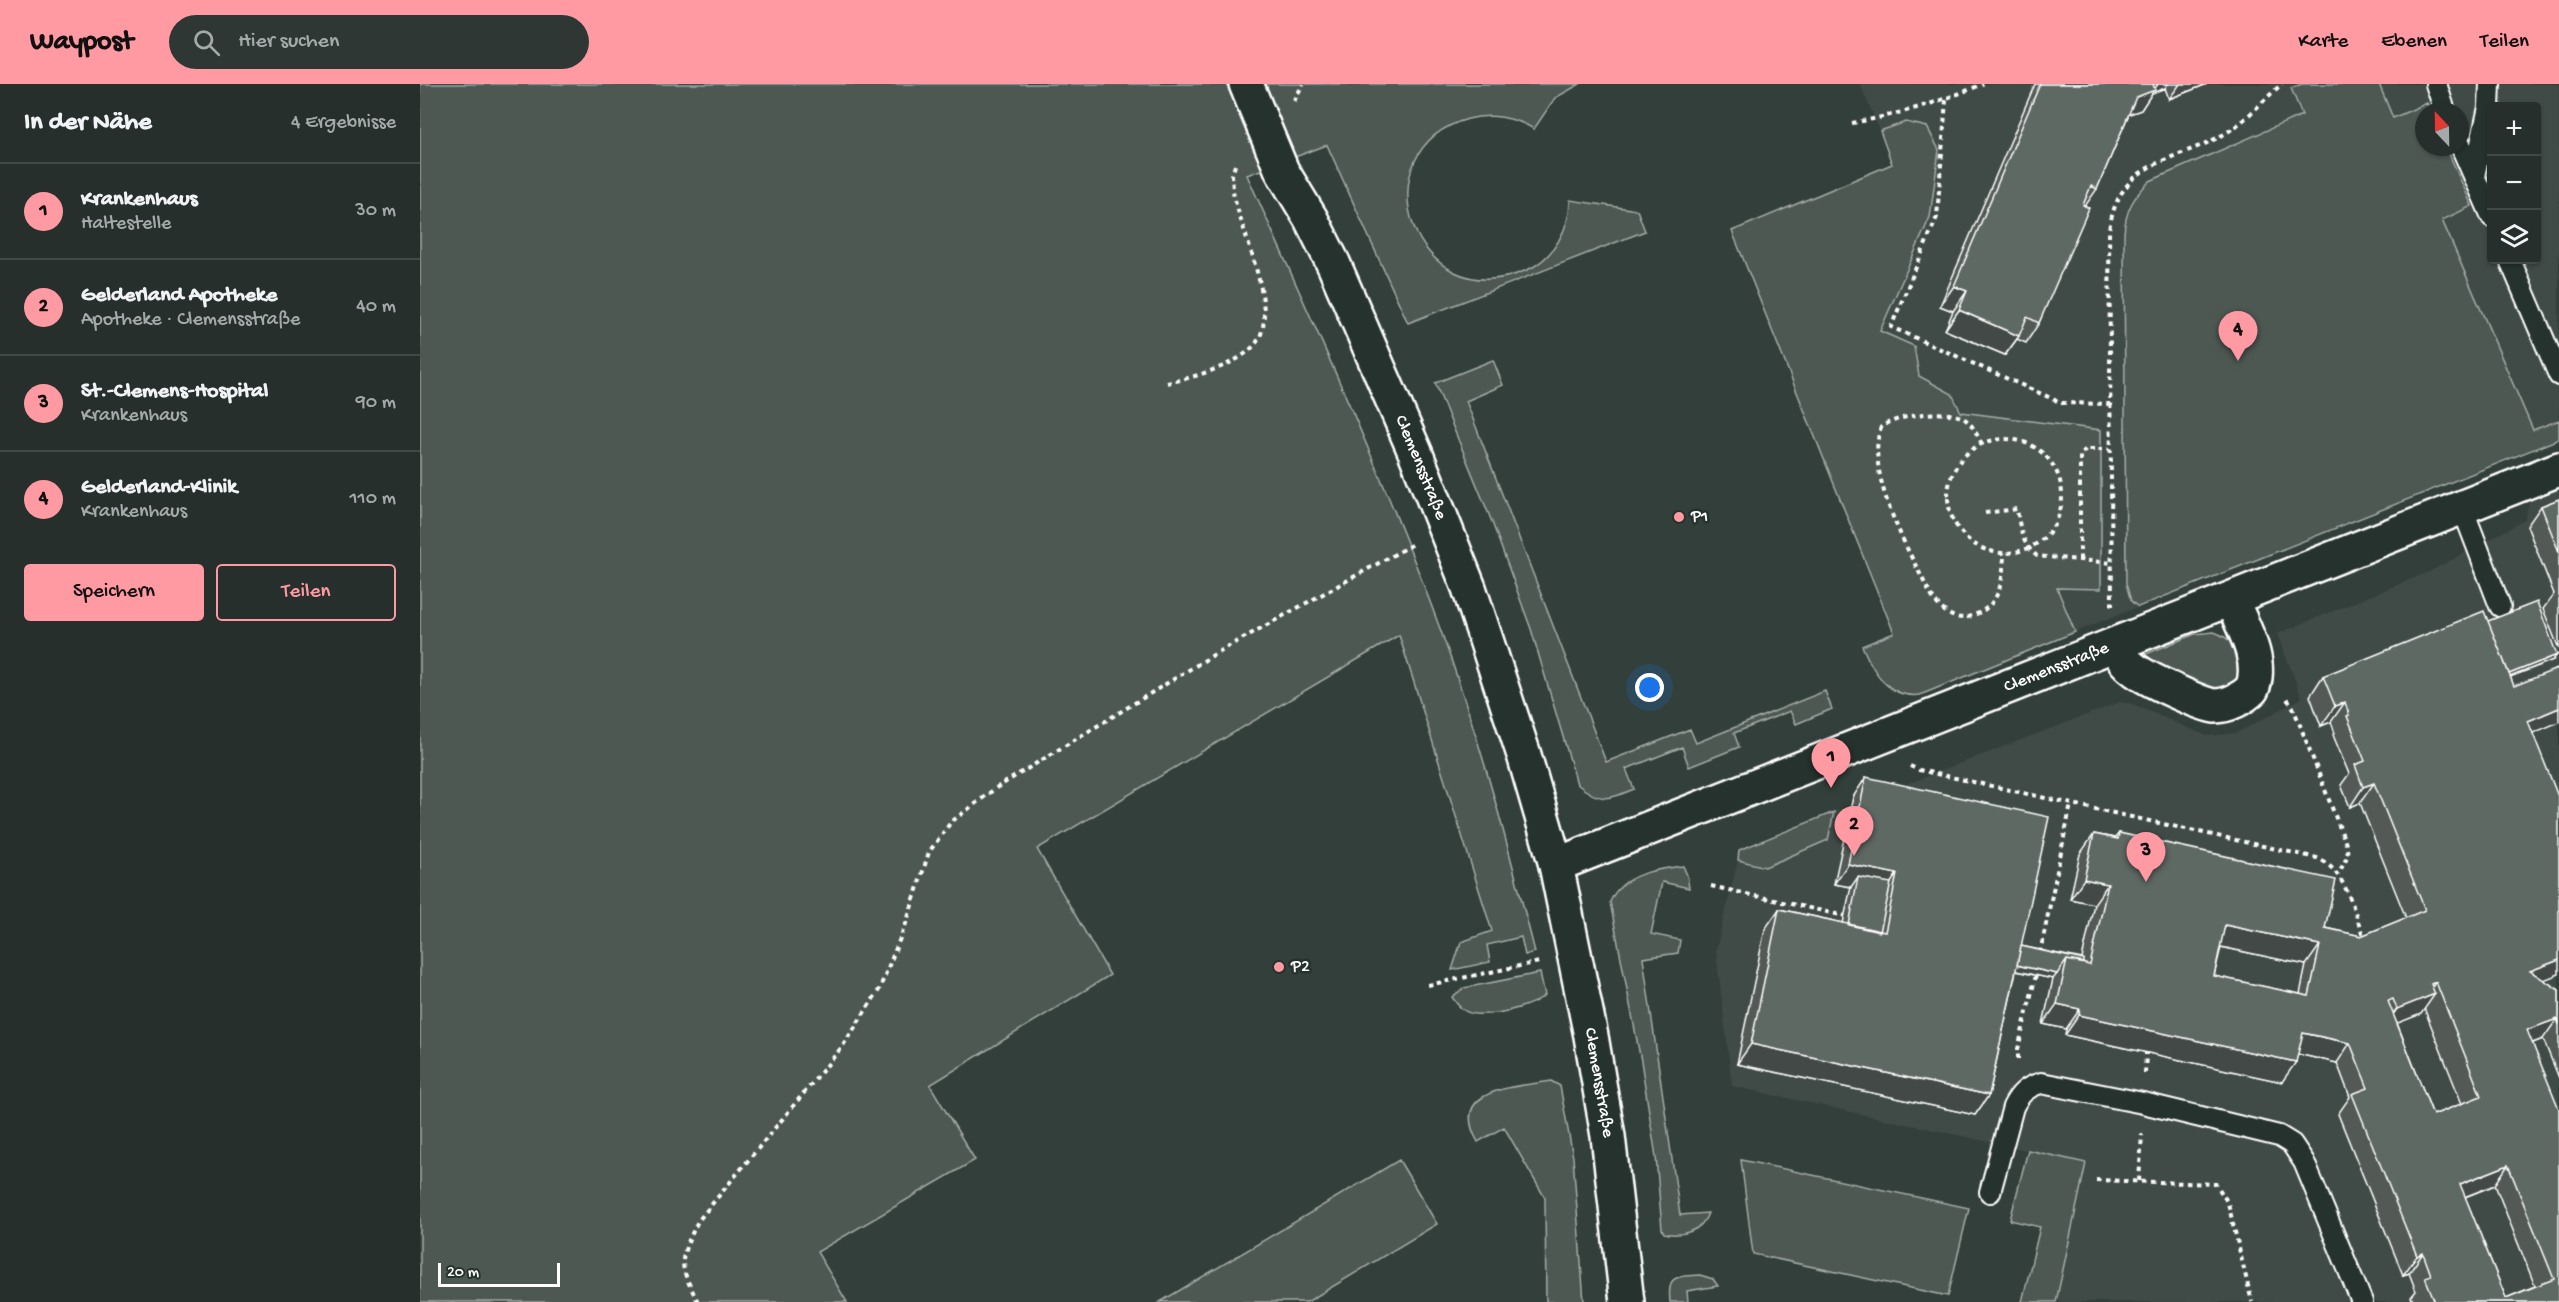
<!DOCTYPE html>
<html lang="de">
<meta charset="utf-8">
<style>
body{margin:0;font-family:"Gochi Hand",sans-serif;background:#2e3734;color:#f1f3f6}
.controls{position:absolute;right:18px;top:18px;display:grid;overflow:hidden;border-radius:6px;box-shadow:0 2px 4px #0004}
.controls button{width:54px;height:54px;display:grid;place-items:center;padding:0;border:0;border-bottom:2px solid #424a48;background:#262f2c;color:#f1f3f6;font:30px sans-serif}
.compass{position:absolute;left:1995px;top:18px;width:54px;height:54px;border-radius:50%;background:#262f2c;box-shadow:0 2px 4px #0004;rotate:338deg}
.scale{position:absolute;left:18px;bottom:15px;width:122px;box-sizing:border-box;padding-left:6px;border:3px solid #fff;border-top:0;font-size:16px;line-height:21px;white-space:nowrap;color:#fff;-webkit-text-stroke:4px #26332d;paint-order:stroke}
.you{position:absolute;left:1230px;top:604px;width:21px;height:21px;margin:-15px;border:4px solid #fff;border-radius:50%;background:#1a73e8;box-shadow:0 0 0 9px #1a73e833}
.badge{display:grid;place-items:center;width:39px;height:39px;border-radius:50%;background:#ff9aa2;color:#111;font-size:20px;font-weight:700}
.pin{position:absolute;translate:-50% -50px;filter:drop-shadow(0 2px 3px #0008)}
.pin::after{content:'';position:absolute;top:32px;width:21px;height:18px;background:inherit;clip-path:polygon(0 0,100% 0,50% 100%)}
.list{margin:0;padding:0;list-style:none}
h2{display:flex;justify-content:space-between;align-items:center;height:78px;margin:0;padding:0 24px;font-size:26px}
h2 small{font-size:20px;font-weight:400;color:#a4a9a9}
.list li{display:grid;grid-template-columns:39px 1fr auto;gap:18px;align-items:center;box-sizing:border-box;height:96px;padding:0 24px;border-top:2px solid #424a48}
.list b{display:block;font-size:22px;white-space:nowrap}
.list p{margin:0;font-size:20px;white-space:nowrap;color:#a4a9a9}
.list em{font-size:20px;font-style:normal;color:#a4a9a9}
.actions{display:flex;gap:12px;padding:18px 24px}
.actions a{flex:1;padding:14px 0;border:2px solid #ff9aa2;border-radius:6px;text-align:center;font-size:21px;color:#ff9aa2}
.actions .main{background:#ff9aa2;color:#111}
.icon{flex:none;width:33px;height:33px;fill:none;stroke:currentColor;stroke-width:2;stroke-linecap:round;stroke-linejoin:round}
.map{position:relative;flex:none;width:2139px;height:1218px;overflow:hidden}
header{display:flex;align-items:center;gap:36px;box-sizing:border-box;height:84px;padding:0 30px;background:#ff9aa2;color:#111}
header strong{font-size:28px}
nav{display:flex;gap:33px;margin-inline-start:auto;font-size:21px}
.search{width:420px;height:54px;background:#2e3734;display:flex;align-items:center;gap:15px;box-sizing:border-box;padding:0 21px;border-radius:33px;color:#a4a9a9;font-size:22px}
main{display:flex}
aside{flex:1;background:#262f2c}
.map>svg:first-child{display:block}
.built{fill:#404c47;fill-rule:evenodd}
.green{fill:#4d5853;stroke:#a6aca9;stroke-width:1.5}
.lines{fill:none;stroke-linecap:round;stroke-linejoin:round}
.service-casing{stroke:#fff;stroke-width:24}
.minor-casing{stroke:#fff;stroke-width:38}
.path{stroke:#fff;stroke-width:4;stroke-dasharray:4.5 4.5;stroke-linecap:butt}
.service{stroke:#26332d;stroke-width:20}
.minor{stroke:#26332d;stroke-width:33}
.wall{fill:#525a56;stroke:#fff;stroke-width:1.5;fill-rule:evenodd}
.shaded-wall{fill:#424a46;stroke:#fff;stroke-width:1.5}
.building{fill:#5f6964;stroke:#fff;stroke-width:1.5;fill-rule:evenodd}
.poi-dot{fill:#ff9aa2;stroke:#26332d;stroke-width:2}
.labels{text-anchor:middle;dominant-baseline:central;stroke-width:5;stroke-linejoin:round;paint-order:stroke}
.street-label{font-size:18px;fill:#fff;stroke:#26332d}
.poi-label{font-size:18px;fill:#fff;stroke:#26332d;text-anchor:start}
</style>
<header>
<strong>Waypost</strong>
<div class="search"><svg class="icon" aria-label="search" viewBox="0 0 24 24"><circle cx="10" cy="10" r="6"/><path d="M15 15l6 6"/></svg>Hier suchen</div>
<nav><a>Karte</a><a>Ebenen</a><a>Teilen</a></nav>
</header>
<main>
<aside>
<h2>In der Nähe<small>4 Ergebnisse</small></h2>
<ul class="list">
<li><span class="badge">1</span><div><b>Krankenhaus</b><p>Haltestelle</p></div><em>30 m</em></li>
<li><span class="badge">2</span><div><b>Gelderland Apotheke</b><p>Apotheke · Clemensstraße</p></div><em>40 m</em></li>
<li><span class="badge">3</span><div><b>St.-Clemens-Hospital</b><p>Krankenhaus</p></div><em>90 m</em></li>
<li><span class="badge">4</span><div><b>Gelderland-Klinik</b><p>Krankenhaus</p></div><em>110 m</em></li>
</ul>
<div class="actions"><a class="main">Speichern</a><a>Teilen</a></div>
</aside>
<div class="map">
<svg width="2139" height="1218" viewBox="0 0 2139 1218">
<rect width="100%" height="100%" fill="#333f3a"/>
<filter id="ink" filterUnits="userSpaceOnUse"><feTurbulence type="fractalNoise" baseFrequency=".0167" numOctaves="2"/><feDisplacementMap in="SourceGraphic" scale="12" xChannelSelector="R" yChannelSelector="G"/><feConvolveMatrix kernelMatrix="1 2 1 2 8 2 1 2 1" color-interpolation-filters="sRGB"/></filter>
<g filter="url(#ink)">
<!-- built -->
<path class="built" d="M 1440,0 L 2139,0 L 2139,355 L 1655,548 L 1637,503 L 1618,491 L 1537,316 L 1532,310 L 1499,292 L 1494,262 L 1460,247 L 1510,133 L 1486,38 L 1460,47 ZM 2072,22 L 2116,22 L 2116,176 L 2072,176 ZM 2004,27 L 2040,27 L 2040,63 L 2004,63 Z
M 2139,406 L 2139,1218 L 1636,1218 L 1666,1079 L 1312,1002 L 1296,866 L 1318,776 L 1345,783 L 1408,756 L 1414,728 L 1431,721 L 1433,713 L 1445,716 L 1700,618 L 1712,620 L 1787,652 L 1817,649 L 1882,614 L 1857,550 L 2011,487 L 2105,436 L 2109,418 Z"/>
<!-- green -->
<path class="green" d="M 0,0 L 1160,0 L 1135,14 L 1114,45 C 1094,33 1070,29 1048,35 C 937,65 993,236 1107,186 C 1133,175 1150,144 1150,116 L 1217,126 L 1225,147 L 988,239 L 907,61 L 827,91 C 895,243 965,394 1022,550 C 1060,654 1088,762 1115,868 L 1105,871 L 1101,853 L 1067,861 L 1070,878 L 1032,886 L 1041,858 L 1072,847 L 979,551 L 617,765 L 690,891 L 510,1001 L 555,1076 L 397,1168 L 427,1218 L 0,1218 Z
M 1882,0 L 1959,0 L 1973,34 L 2007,19 L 2010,27 L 2004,27 L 2004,63 L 2026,63 L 2052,122 L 2022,136 L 2113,346 L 2139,336 L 2139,355 L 1718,523 L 1711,517 L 1706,500 L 1704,151 C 1705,127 1713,113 1730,97 L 1882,31 L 1871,4 Z
M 1486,38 L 1507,43 L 1519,66 L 1510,133 L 1460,247 L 1494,262 L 1499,292 L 1532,310 L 1541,328 L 1681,346 L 1681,505 L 1637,504 L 1655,548 L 1500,611 C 1468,615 1453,587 1442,562 L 1474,549 L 1312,147 L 1472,80 L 1460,47 Z
M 1073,276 L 1083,301 L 1046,317 L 1186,678 L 1270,645 L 1276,659 L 1405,607 L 1412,625 L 1376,640 L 1370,627 L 1314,649 L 1319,663 L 1269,683 L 1262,663 L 1206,685 L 1214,705 C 1188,716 1180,719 1157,700 L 1111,545 L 1072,438 L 1015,299 Z
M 1794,548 C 1818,556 1819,573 1826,595 L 1796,610 L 1721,572 L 1775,550 Z
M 1414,728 L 1408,756 L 1345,783 L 1318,776 L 1319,766 Z
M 1263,782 L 1267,791 L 1269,804 L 1242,798 L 1231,850 L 1260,856 L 1258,869 L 1223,874 L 1260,1131 L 1288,1129 C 1282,1147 1263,1153 1244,1149 L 1242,1145 L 1236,1073 L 1221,977 L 1190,818 C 1201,790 1236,785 1263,782 Z
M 1120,889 L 1125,911 C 1112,923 1073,932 1055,930 C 1044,929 1038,922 1032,913 L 1044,904 Z
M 1131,997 L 1140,1002 L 1153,1073 L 1164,1218 L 1126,1218 L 1125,1114 L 1084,1043 L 1058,1058 C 1027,1004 1096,1003 1131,997 Z
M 1608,1066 L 1666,1079 L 1636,1218 L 1602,1218 L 1620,1143 L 1590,1136 Z
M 979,1076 L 1017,1140 L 887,1218 L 740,1218 Z
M 1321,1076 L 1549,1124 L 1528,1212 L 1333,1170 Z
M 1280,1191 L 1293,1195 L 1298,1202 L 1267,1207 L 1268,1218 L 1250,1218 C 1247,1190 1256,1193 1280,1191 Z"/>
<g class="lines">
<!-- service casing -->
<g class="service-casing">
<path id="service" d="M 2016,0 L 2025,27
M 2040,60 L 2072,133
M 2054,92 L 2069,23 L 2070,0
M 2090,176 L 2139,291
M 2042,423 L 2080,522
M 1570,1108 L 1593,1023 C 1600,1009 1607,1003 1621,999 L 1723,1019 L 1859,1052 L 1872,1060 L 1884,1078 L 1942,1218"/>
</g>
<!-- minor casing -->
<g class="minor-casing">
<g id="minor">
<path id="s1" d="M 826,0 L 862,87 L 891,135 L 914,181 L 995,368 L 1049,504 L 1104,671 L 1136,781 L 1171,952 L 1188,1052 L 1207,1218"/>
<path d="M 1695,561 C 1700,571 1706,580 1715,586 C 1727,595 1782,621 1795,622 C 1808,622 1823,614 1832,605 C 1844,576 1822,542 1811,515"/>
<path id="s2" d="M 1136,781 L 2139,385"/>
</g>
</g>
<!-- path -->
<path class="path" d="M 1526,16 L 1517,133 L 1471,243 L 1642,319 L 1690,320
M 874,17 L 883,0
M 1432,39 C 1478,31 1520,18 1563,0
M 747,299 C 774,293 831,279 841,250 C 854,214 820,144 813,107 L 812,91 L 816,78
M1528 412a57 57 0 1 1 114 0a57 57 0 1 1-114 0Z
M 1562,360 C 1558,353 1553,341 1546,336 C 1530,323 1477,331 1461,343 C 1446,384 1479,449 1498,486 C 1505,499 1511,515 1522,525 C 1531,533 1540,536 1551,532 C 1581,523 1583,496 1584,469
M 1565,429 L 1597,425 C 1600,444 1601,459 1617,472 L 1692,479
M 1660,476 L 1660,371 L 1666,365 L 1690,365
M 1692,522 L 1689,146 C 1700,73 1754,80 1806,49 C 1827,36 1843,16 1862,0
M 1867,615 L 1873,623 L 1926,760 L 1928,771 L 1919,789
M 1490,682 L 1499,686 L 1897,774 C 1926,786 1933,826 1944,854
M 1291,802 L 1425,832
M 1620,869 L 1651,720
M 1008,901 L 1119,878
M 1598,975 L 1598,965 L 1616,891
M 1725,989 L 1726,969
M 1676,1096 L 1796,1100 L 1808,1119 L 1832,1218
M 1719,1097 L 1722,1050
M 278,1218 C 258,1178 258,1178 278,1137 L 422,963 L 459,906 L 487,837 L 509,768 L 531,738 L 576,704 L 798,568 L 993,460"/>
<!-- service -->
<use href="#service" class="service"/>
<!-- minor -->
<use href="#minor" class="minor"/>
</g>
<!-- wall -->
<path class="wall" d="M 1615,0 L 1787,0 L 1749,15 L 1745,4 L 1732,9 L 1721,26 L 1709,30 L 1677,105 L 1665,122 L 1619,239 L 1606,259 L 1597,255 L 1585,271 L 1525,246 L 1533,227 L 1520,222 Z
M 2139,415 L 2139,565 L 2123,525 L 2134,510 L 2107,442 L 2121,422 Z
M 2068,537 L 2133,576 L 2090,593 L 2112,649 L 2123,896 L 2139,906 L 2139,994 L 2123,955 L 2113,959 L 2139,1218 L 1994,1218 L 1991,1213 L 1996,1207 L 1989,1189 L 1983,1191 L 1918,1030 L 1930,1013 L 1917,979 L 1878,970 L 1862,998 L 1645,951 L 1646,945 L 1623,940 L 1633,895 L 1596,887 L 1569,1011 L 1555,1031 L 1317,980 L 1345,845 L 1359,825 L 1423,839 L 1431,803 L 1414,800 L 1433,713 L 1446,693 L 1601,862 L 1662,875 L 1674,820 L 1650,815 L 1660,770 L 1674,750 L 1695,754 L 1699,749 L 1905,844 L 1941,852 L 1986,834 L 1940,719 L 1930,723 L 1921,701 L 1929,690 L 1913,651 L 1915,649 L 1911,638 L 1901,642 L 1890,612 L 1903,592 ZM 1801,863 L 1886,881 L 1880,910 L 1794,892 ZM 2004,924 L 2042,1020 L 2013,1031 L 1977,939 L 2001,930 ZM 2075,1101 L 2115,1202 L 2086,1214 L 2045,1113 Z"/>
<!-- shaded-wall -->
<path class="shaded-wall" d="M 1738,0 L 1748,0 L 1745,4 L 1732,9 L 1721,26 L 1702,33 L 1716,13 L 1734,6 Z
M 1760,0 L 1787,0 L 1749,15 Z
M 1534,202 L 1547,207 L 1533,227 L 1520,222 Z
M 1539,226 L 1599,252 L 1585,271 L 1525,246 Z
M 2137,571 L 2133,576 L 2077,598 L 2081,593 Z
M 1925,618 L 1911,638 L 1901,642 L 1915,622 Z
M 2139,624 L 2139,638 L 2094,657 L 2108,637 Z
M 1954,699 L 1940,719 L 1930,723 L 1943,703 Z
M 1428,780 L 1477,790 L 1463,810 L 1438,793 L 1431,803 L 1414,800 Z
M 1664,795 L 1688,800 L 1674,820 L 1650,815 Z
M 1805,841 L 1900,861 L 1886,881 L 1792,861 Z
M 2139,876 L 2139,890 L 2096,907 L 2110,887 Z
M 1591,880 L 1637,890 L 1633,895 L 1587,885 Z
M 2016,898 L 2004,914 L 2015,910 L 2001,930 L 1963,945 L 1977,925 L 2011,900 Z
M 1637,920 L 1660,925 L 1646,945 L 1623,940 Z
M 1659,931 L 1876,978 L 1862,998 L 1645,951 Z
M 2137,935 L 2123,955 L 2094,966 L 2107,946 Z
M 1883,949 L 1930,959 L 1917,979 L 1869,968 Z
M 1331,960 L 1569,1011 L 1555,1031 L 1317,980 Z
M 2088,1081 L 2075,1101 L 2026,1120 L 2040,1100 Z
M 2003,1169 L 1989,1189 L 1983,1191 L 1997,1172 Z"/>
<!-- building -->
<path class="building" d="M 1620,0 L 1733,0 L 1735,6 L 1716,13 L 1677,105 L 1671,102 L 1663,121 L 1669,124 L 1619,239 L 1607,233 L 1599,252 L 1539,226 L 1547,207 L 1534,202 Z
M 2139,415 L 2139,468 L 2121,422 Z
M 2117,518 L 2137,571 L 2089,590 L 2068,537 Z
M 2064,527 L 2094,602 L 2139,584 L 2139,624 L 2108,637 L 2139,715 L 2139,876 L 2110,887 L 2139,906 L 2139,941 L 2137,935 L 2107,946 L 2139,1025 L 2139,1218 L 2015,1218 L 2005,1193 L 2011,1191 L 2003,1169 L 1997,1172 L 1932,1010 L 1948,1004 L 1930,959 L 1883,949 L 1876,978 L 1659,931 L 1660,925 L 1637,920 L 1647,876 L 1670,881 L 1688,800 L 1664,795 L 1674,750 L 1698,755 L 1699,749 L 1916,796 L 1905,844 L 1941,852 L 2005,826 L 1954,699 L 1943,703 L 1935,681 L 1945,677 L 1927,632 L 1929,631 L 1925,618 L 1915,622 L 1903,592 ZM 1805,841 L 1900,861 L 1889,912 L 1794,892 ZM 2016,898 L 2061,1012 L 2013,1031 L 1968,917 L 1973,915 L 1977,925 L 2015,910 L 2011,900 ZM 2088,1081 L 2134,1195 L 2086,1214 L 2040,1100 Z
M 1446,693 L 1629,733 L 1569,1011 L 1331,960 L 1359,825 L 1465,848 L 1477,790 L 1428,780 Z
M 1438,793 L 1471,799 L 1460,848 L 1429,841 Z
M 1601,862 L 1664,876 L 1664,879 L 1647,876 L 1637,890 L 1597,881 Z"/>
</g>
<!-- markers -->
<g class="poi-dot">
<circle cx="1259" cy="433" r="6"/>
<circle cx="859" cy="883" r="6"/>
</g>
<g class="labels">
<!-- street labels -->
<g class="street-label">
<text stroke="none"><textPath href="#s1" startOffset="422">Clemensstraße</textPath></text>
<text stroke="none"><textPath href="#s2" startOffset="538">Clemensstraße</textPath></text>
<text stroke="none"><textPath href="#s1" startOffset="1064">Clemensstraße</textPath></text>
</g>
<!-- poi labels -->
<g class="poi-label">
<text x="1271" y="433">P1</text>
<text x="871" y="883">P2</text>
</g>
</g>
</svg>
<div class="controls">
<button>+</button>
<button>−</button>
<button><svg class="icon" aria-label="layers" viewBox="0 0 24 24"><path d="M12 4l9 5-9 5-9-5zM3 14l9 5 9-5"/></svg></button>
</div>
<svg class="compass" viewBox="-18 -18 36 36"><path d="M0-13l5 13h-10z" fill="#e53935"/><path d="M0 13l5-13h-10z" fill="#a4a9a9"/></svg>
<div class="scale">20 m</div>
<div class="you"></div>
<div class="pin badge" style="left:1411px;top:704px">1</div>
<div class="pin badge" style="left:1434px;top:772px">2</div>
<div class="pin badge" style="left:1726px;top:798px">3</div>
<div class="pin badge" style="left:1818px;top:277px">4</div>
</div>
</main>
